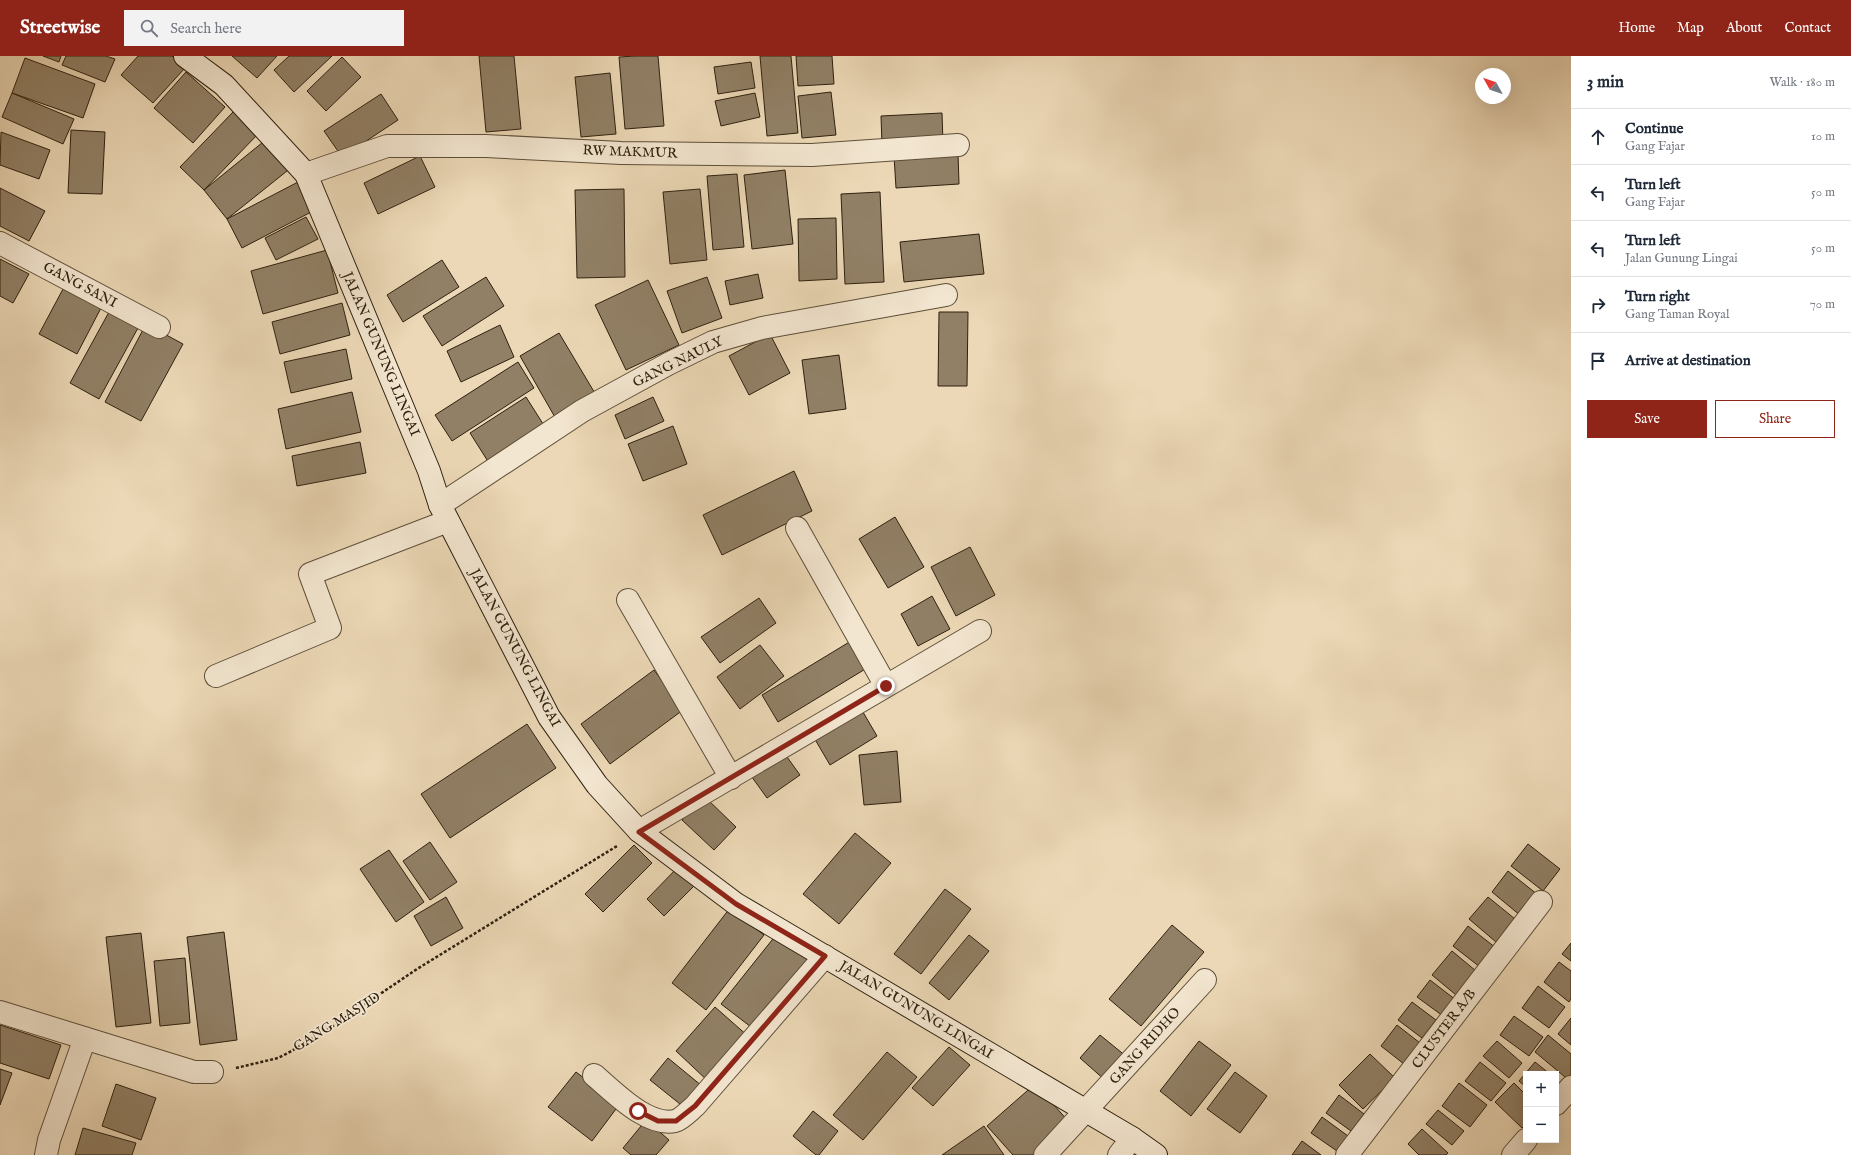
<!DOCTYPE html>
<meta charset="utf-8">
<style>
body{margin:0;font-family:"IM FELL English",serif;background:#f2f2f3;color:#1f2937}
.controls{position:absolute;right:12px;bottom:12px;display:grid;overflow:hidden;border-radius:0px;box-shadow:0 4px 16px #0002}
.controls button{width:36px;height:36px;display:grid;place-items:center;padding:0;border:0;border-bottom:1px solid #e0e1e3;background:#fff;color:#1f2937;font:20px sans-serif}
.compass{position:absolute;left:1475px;top:12px;width:36px;height:36px;border-radius:50%;background:#fff;box-shadow:0 4px 16px #0002;rotate:310deg}
.stop{position:absolute;width:12px;height:12px;margin:-9px;border:3px solid #8f2418;border-radius:50%;background:#fff}
.stop.end{background:#8f2418;border-color:#fff;box-shadow:0 1px 4px #0008}
.list{margin:0;padding:0;list-style:none}
h2{display:flex;justify-content:space-between;align-items:center;height:52px;margin:0;padding:0 16px;font-size:17px}
h2 small{font-size:13px;font-weight:400;color:#747a83}
.list li{display:grid;grid-template-columns:26px 1fr auto;gap:12px;align-items:center;box-sizing:border-box;height:56px;padding:0 16px;border-top:1px solid #e0e1e3}
.list b{display:block;font-size:15px;white-space:nowrap}
.list p{margin:0;font-size:13px;white-space:nowrap;color:#747a83}
.list em{font-size:13px;font-style:normal;color:#747a83}
.actions{display:flex;gap:8px;padding:12px 16px}
.actions a{flex:1;padding:9px 0;border:1px solid #8f2418;border-radius:0px;text-align:center;font-size:14px;color:#8f2418}
.actions .main{background:#8f2418;color:#fff}
.icon{flex:none;width:22px;height:22px;fill:none;stroke:currentColor;stroke-width:2;stroke-linecap:round;stroke-linejoin:round}
.map{position:relative;flex:none;width:1571px;height:1099px;overflow:hidden}
header{display:flex;align-items:center;gap:24px;box-sizing:border-box;height:56px;padding:0 20px;background:#8f2418;color:#fff}
header strong{font-size:19px}
nav{display:flex;gap:22px;margin-inline-start:auto;font-size:14px}
.search{width:280px;height:36px;background:#f2f2f3;display:flex;align-items:center;gap:10px;box-sizing:border-box;padding:0 14px;border-radius:0px;color:#747a83;font-size:15px}
main{display:flex}
aside{flex:1;background:#fff}
.map>svg:first-child{display:block}
.building{fill:#918066;stroke:#2e210f}
.lines{fill:none;stroke-linecap:round;stroke-linejoin:round}
.street-casing{stroke:#5e4f39;stroke-width:24}
.secondary-casing{stroke:#2e210f;stroke-width:24}
.path{stroke:#2e210f;stroke-width:2.5;stroke-dasharray:3 2;stroke-linecap:butt}
.street{stroke:#f3e6d0;stroke-width:22}
.secondary{stroke:#f3e6d0;stroke-width:22}
.route{stroke:#8f2418;stroke-width:5}
.labels{text-anchor:middle;dominant-baseline:central;stroke-width:3.5;stroke-linejoin:round;paint-order:stroke}
.street-label{font-size:14px;fill:#2e210f;stroke:#f3e6d0}
</style>
<header>
<strong>Streetwise</strong>
<div class="search"><svg class="icon" aria-label="search" viewBox="0 0 24 24"><circle cx="10" cy="10" r="6"/><path d="M15 15l6 6"/></svg>Search here</div>
<nav><a>Home</a><a>Map</a><a>About</a><a>Contact</a></nav>
</header>
<main>
<div class="map">
<svg width="1571" height="1099" viewBox="0 0 1571 1099">
<rect width="100%" height="100%" fill="#ecd8b6"/>
<filter id="stains"><feTurbulence type="fractalNoise" baseFrequency=".005" numOctaves="4"/><feColorMatrix values="0 0 0 0 .2 0 0 0 0 .09 0 0 0 0 .02 0 0 0 .5 -.17"/></filter>
<radialGradient id="worn" r=".72"><stop offset=".6" stop-color="#630" stop-opacity="0"/><stop offset="1" stop-color="#630" stop-opacity=".3"/></radialGradient>
<!-- building -->
<path class="building" d="M 43,0 L 61,0 L 59,6 Z
M 66,0 L 106,0 L 115,3 L 105,26 L 62,9 Z
M 138,0 L 172,0 L 185,12 L 153,47 L 121,19 Z
M 232,0 L 277,0 L 257,22 Z
M 289,0 L 332,0 L 294,36 L 274,14 Z
M 479,0 L 514,0 L 521,73 L 486,76 Z
M 635,0 L 658,0 L 664,70 L 625,73 L 619,1 Z
M 760,0 L 791,0 L 798,77 L 767,80 Z
M 796,0 L 832,0 L 834,28 L 798,30 Z
M 342,1 L 361,21 L 326,55 L 307,35 Z
M 25,2 L 95,28 L 83,62 L 12,37 Z
M 751,6 L 755,32 L 718,38 L 714,11 Z
M 186,16 L 225,51 L 193,87 L 154,52 Z
M 610,17 L 616,78 L 581,81 L 575,21 Z
M 831,36 L 836,79 L 802,82 L 798,40 Z
M 12,37 L 74,63 L 63,88 L 2,61 Z
M 755,37 L 760,61 L 721,70 L 715,45 Z
M 381,38 L 398,64 L 342,101 L 324,75 Z
M 234,55 L 258,78 L 204,134 L 180,111 Z
M 942,57 L 943,87 L 882,89 L 881,60 Z
M 71,74 L 105,76 L 102,138 L 68,137 Z
M 1,76 L 50,94 L 39,123 L 0,109 Z
M 268,82 L 292,111 L 227,163 L 204,134 Z
M 958,97 L 959,128 L 896,132 L 894,100 Z
M 420,100 L 435,131 L 378,158 L 364,127 Z
M 785,114 L 793,188 L 752,193 L 744,119 Z
M 737,118 L 744,191 L 713,194 L 707,120 Z
M 298,126 L 313,155 L 242,192 L 227,163 Z
M 0,132 L 45,155 L 29,185 L 0,170 Z
M 624,133 L 625,221 L 577,222 L 575,134 Z
M 700,133 L 707,204 L 670,208 L 663,136 Z
M 880,136 L 884,226 L 845,228 L 841,138 Z
M 306,161 L 318,183 L 276,204 L 265,182 Z
M 836,162 L 837,223 L 799,225 L 798,163 Z
M 979,178 L 984,218 L 904,226 L 900,186 Z
M 327,194 L 338,237 L 263,258 L 251,215 Z
M 0,203 L 29,218 L 13,247 L 0,240 Z
M 442,204 L 459,231 L 403,266 L 387,239 Z
M 758,218 L 763,242 L 730,249 L 725,225 Z
M 486,221 L 504,250 L 442,290 L 423,260 Z
M 707,221 L 722,262 L 682,277 L 667,235 Z
M 648,224 L 679,289 L 626,314 L 595,249 Z
M 63,233 L 101,252 L 77,298 L 39,278 Z
M 342,247 L 350,279 L 280,298 L 272,266 Z
M 109,256 L 138,272 L 99,343 L 70,327 Z
M 939,256 L 968,256 L 967,330 L 938,330 Z
M 146,268 L 183,288 L 141,365 L 105,346 Z
M 500,269 L 514,301 L 461,326 L 447,295 Z
M 559,277 L 596,339 L 556,363 L 520,300 Z
M 770,278 L 790,317 L 749,339 L 729,300 Z
M 346,293 L 352,323 L 291,337 L 284,306 Z
M 839,299 L 846,353 L 809,358 L 802,304 Z
M 518,306 L 534,332 L 452,385 L 435,359 Z
M 352,336 L 361,376 L 286,393 L 278,353 Z
M 526,341 L 545,371 L 489,407 L 470,377 Z
M 653,341 L 664,365 L 625,383 L 615,359 Z
M 673,370 L 687,408 L 643,425 L 628,388 Z
M 360,386 L 366,417 L 297,430 L 292,400 Z
M 794,415 L 812,455 L 722,499 L 703,459 Z
M 895,461 L 924,511 L 888,532 L 859,483 Z
M 970,491 L 995,539 L 956,560 L 931,511 Z
M 932,540 L 950,573 L 918,590 L 901,558 Z
M 759,542 L 776,567 L 720,607 L 701,581 Z
M 851,585 L 867,612 L 778,666 L 762,639 Z
M 760,589 L 784,620 L 740,653 L 717,621 Z
M 654,614 L 683,654 L 610,708 L 581,668 Z
M 860,651 L 877,680 L 830,709 L 813,680 Z
M 527,668 L 556,712 L 450,782 L 421,738 Z
M 782,694 L 800,719 L 767,742 L 749,717 Z
M 897,695 L 901,746 L 864,749 L 859,699 Z
M 704,740 L 736,771 L 714,794 L 682,764 Z
M 855,777 L 891,807 L 839,868 L 803,838 Z
M 430,786 L 457,826 L 430,844 L 403,805 Z
M 1528,788 L 1560,813 L 1543,835 L 1511,810 Z
M 634,789 L 652,807 L 603,856 L 585,838 Z
M 389,794 L 424,846 L 396,866 L 360,813 Z
M 679,810 L 697,827 L 664,860 L 647,843 Z
M 1508,815 L 1538,839 L 1521,860 L 1492,836 Z
M 945,833 L 971,853 L 921,918 L 894,898 Z
M 446,841 L 463,872 L 431,890 L 414,860 Z
M 1488,841 L 1515,863 L 1496,886 L 1469,863 Z
M 730,852 L 764,879 L 706,954 L 672,927 Z
M 1172,869 L 1204,896 L 1141,970 L 1109,943 Z
M 1468,870 L 1496,892 L 1480,911 L 1453,890 Z
M 780,874 L 813,901 L 755,974 L 721,948 Z
M 224,876 L 237,984 L 200,989 L 187,881 Z
M 141,877 L 151,967 L 116,971 L 106,881 Z
M 969,879 L 989,895 L 949,944 L 929,927 Z
M 1571,887 L 1571,905 L 1562,898 Z
M 1452,895 L 1476,915 L 1456,939 L 1432,919 Z
M 185,902 L 190,967 L 160,970 L 154,905 Z
M 1559,906 L 1571,915 L 1571,943 L 1569,946 L 1544,926 Z
M 1430,924 L 1456,944 L 1443,960 L 1417,941 Z
M 1538,930 L 1565,951 L 1549,972 L 1522,952 Z
M 1412,946 L 1436,964 L 1422,982 L 1398,964 Z
M 715,951 L 749,981 L 709,1026 L 676,995 Z
M 1514,960 L 1543,981 L 1529,1000 L 1500,979 Z
M 1571,962 L 1571,989 L 1558,978 Z
M 0,969 L 61,989 L 49,1023 L 0,1007 Z
M 1397,969 L 1420,987 L 1404,1008 L 1381,990 Z
M 1100,979 L 1127,1001 L 1106,1025 L 1080,1002 Z
M 1548,979 L 1571,998 L 1571,1026 L 1535,996 Z
M 1199,985 L 1231,1009 L 1191,1060 L 1160,1035 Z
M 1497,985 L 1522,1007 L 1509,1022 L 1483,1000 Z
M 949,991 L 970,1009 L 933,1050 L 912,1032 Z
M 887,996 L 917,1021 L 863,1084 L 833,1059 Z
M 1370,998 L 1395,1022 L 1363,1053 L 1339,1029 Z
M 668,1002 L 702,1030 L 685,1052 L 650,1024 Z
M 1480,1006 L 1506,1027 L 1491,1045 L 1465,1025 Z
M 1535,1006 L 1550,1018 L 1526,1018 L 1526,1031 L 1519,1025 Z
M 0,1013 L 12,1017 L 0,1049 Z
M 576,1016 L 619,1049 L 592,1085 L 548,1051 Z
M 1235,1016 L 1267,1040 L 1240,1077 L 1207,1053 Z
M 1459,1027 L 1487,1049 L 1470,1071 L 1442,1050 Z
M 1514,1027 L 1526,1039 L 1526,1069 L 1522,1072 L 1495,1046 Z
M 116,1028 L 156,1042 L 141,1084 L 102,1070 Z
M 1035,1028 L 1070,1067 L 1033,1099 L 1013,1099 L 987,1070 Z
M 1339,1039 L 1364,1058 L 1351,1075 L 1326,1057 Z
M 1438,1054 L 1464,1075 L 1452,1089 L 1426,1068 Z
M 813,1055 L 838,1075 L 819,1099 L 816,1099 L 793,1080 Z
M 1322,1061 L 1348,1080 L 1337,1095 L 1311,1077 Z
M 646,1064 L 669,1084 L 656,1099 L 631,1099 L 623,1092 Z
M 984,1070 L 1004,1099 L 942,1099 Z
M 83,1072 L 136,1087 L 132,1099 L 75,1099 Z
M 1422,1073 L 1448,1097 L 1446,1099 L 1419,1099 L 1408,1088 Z
M 1302,1085 L 1321,1099 L 1292,1099 Z"/>
<g class="lines">
<!-- street casing -->
<g class="street-casing">
<path id="street" d="M 306,118 L 387,90 L 486,90 L 621,97 L 812,99 L 958,89
M 0,187 L 159,271
M 440,449 L 582,355 L 668,308 L 713,286 L 762,272 L 946,239
M 797,472 L 886,630
M 628,544 L 731,722
M 216,620 L 330,572 L 310,518 L 448,465
M 639,775 L 980,575
M 0,956 L 194,1016 L 212,1016
M 594,1019 C 614,1036 647,1071 675,1065 C 682,1063 690,1054 695,1050 L 825,900
M 1556,1048 L 1571,1031
M 46,1099 L 49,1084 L 85,982
M 1045,1099 L 1205,924
M 1119,1099 L 1132,1082
M 1347,1099 L 1541,846
M 1513,1099 L 1526,1084"/>
</g>
<!-- secondary casing -->
<g class="secondary-casing">
<path id="secondary" d="M 185,0 L 224,29 L 306,118 L 429,415 L 440,449 L 549,661 L 597,729 L 639,775 L 736,848 L 1132,1082 L 1156,1099"/>
</g>
<!-- path -->
<path class="path" d="M 236,1012 L 278,1002 L 288,997 L 327,974 L 417,913 L 617,790"/>
<!-- street -->
<use href="#street" class="street"/>
<!-- secondary -->
<use href="#secondary" class="secondary"/>
</g>
<g class="lines">
<!-- route -->
<path class="route" d="M 638,1055 L 658,1065 L 676,1065 L 695,1050 L 825,900 L 736,848 L 639,776 L 886,630"/>
</g>
<g class="labels">
<!-- street labels -->
<g class="street-label">
<text transform="translate(630 96) rotate(2)">RW MAKMUR</text>
<text transform="translate(80 229) rotate(28)">GANG SANI</text>
<text transform="translate(381 298) rotate(67)">JALAN GUNUNG LINGAI</text>
<text transform="translate(678 306) rotate(-26)">GANG NAULY</text>
<text transform="translate(515 592) rotate(62)">JALAN GUNUNG LINGAI</text>
<text transform="translate(916 954) rotate(31)">JALAN GUNUNG LINGAI</text>
<text transform="translate(337 966) rotate(-32)">GANG MASJID</text>
<text transform="translate(1444 973) rotate(-53)">CLUSTER A/B</text>
<text transform="translate(1145 990) rotate(-48)">GANG RIDHO</text>
</g>
</g>
<rect width="100%" height="100%" filter="url(#stains)"/>
<rect width="100%" height="100%" fill="url(#worn)"/>
</svg>
<div class="controls">
<button>+</button>
<button>−</button>
</div>
<svg class="compass" viewBox="-18 -18 36 36"><path d="M0-13l5 13h-10z" fill="#e53935"/><path d="M0 13l5-13h-10z" fill="#747a83"/></svg>
<div class="stop" style="left:638px;top:1055px"></div>
<div class="stop end" style="left:886px;top:630px"></div>
</div>
<aside>
<h2>3 min<small>Walk · 180 m</small></h2>
<ul class="list">
<li><svg class="icon" aria-label="ahead" viewBox="0 0 24 24"><path d="M12 20V5M6 11l6-6 6 6"/></svg><div><b>Continue</b><p>Gang Fajar</p></div><em>10 m</em></li>
<li><svg class="icon" aria-label="left" viewBox="0 0 24 24"><path d="M17 20v-9H6M10 6l-5 5 5 5"/></svg><div><b>Turn left</b><p>Gang Fajar</p></div><em>50 m</em></li>
<li><svg class="icon" aria-label="left" viewBox="0 0 24 24"><path d="M17 20v-9H6M10 6l-5 5 5 5"/></svg><div><b>Turn left</b><p>Jalan Gunung Lingai</p></div><em>50 m</em></li>
<li><svg class="icon" aria-label="right" viewBox="0 0 24 24"><path d="M7 20v-9h11M14 6l5 5-5 5"/></svg><div><b>Turn right</b><p>Gang Taman Royal</p></div><em>70 m</em></li>
<li><svg class="icon" aria-label="arrive" viewBox="0 0 24 24"><path d="M6 21V4h12l-3 4 3 4H6"/></svg><div><b>Arrive at destination</b></div></li>
</ul>
<div class="actions"><a class="main">Save</a><a>Share</a></div>
</aside>
</main>
